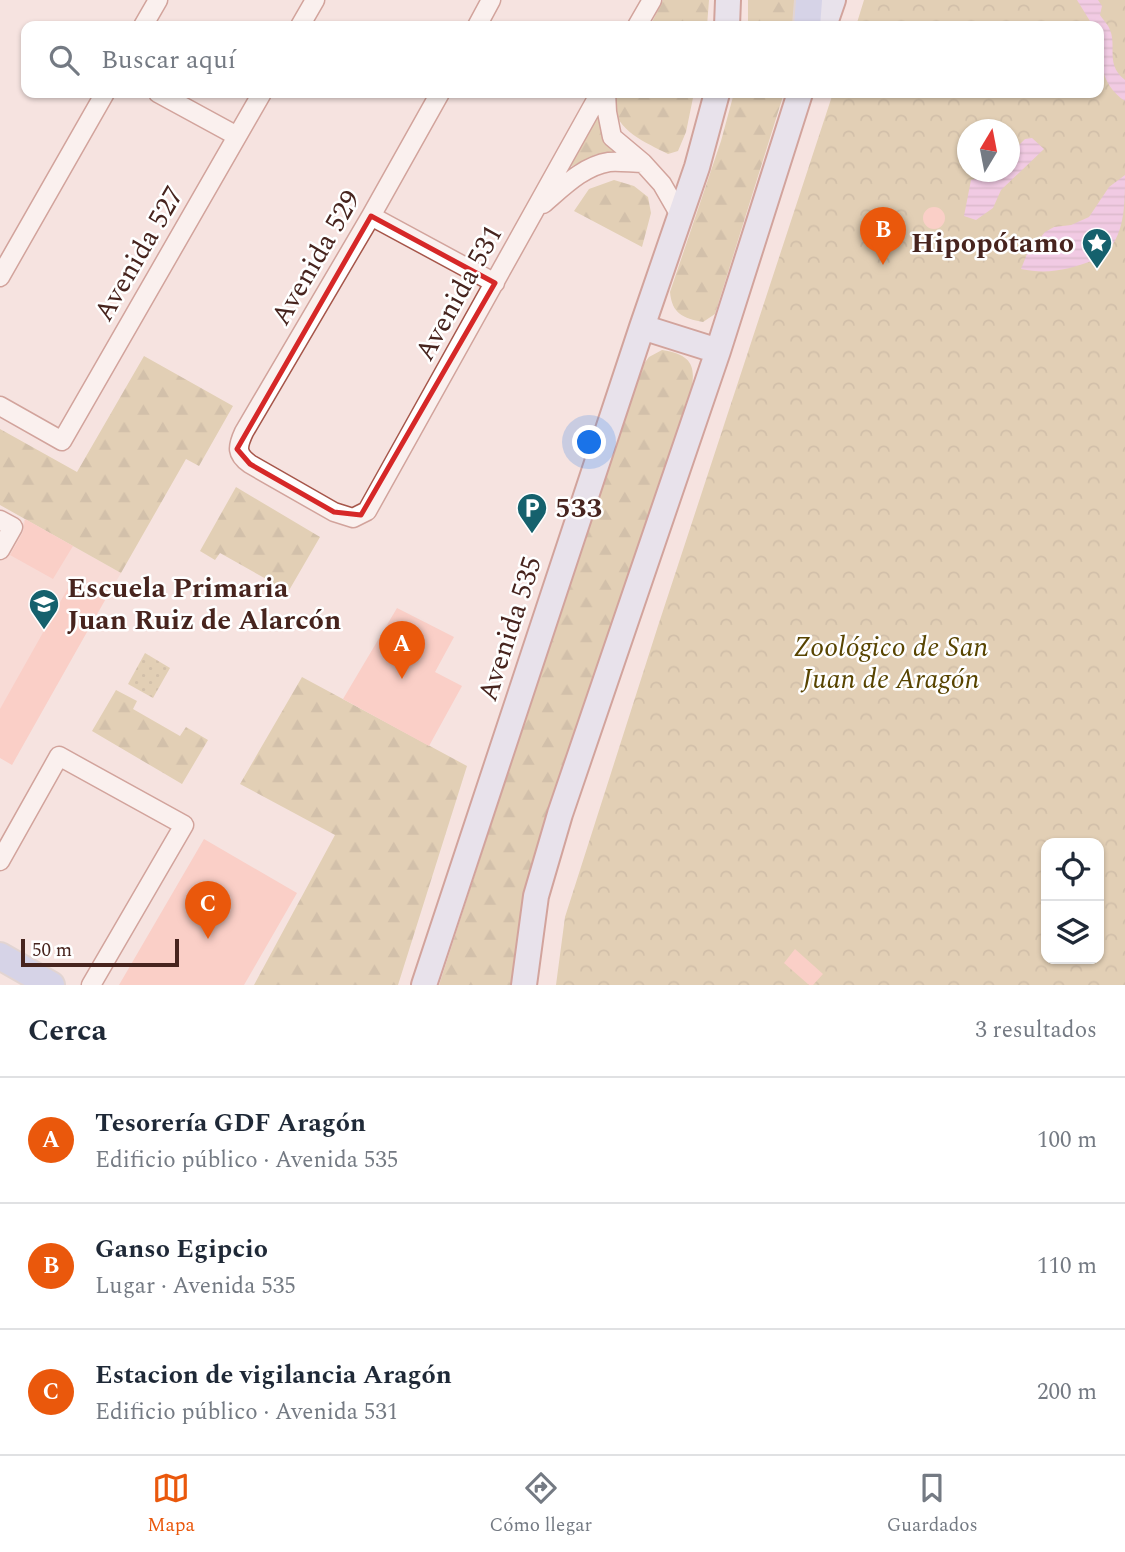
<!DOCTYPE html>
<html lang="es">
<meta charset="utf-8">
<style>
body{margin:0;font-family:Spectral,serif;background:#f6f6f7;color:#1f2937}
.controls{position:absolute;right:21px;bottom:21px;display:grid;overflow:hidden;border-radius:14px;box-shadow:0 2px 5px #0004}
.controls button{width:63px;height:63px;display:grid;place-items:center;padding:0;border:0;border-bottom:2px solid #e0e1e3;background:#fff;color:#1f2937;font:35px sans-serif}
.compass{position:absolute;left:957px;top:119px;width:63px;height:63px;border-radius:50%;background:#fff;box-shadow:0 2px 5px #0004;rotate:10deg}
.scale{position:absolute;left:21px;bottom:18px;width:158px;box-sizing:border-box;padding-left:7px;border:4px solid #47241e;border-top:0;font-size:19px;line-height:24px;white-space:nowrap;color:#47241e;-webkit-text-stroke:5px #fff;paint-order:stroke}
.you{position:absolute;left:590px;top:443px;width:24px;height:24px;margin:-18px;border:5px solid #fff;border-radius:50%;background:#1a73e8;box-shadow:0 0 0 10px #1a73e833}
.badge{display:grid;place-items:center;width:46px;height:46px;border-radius:50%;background:#ea580c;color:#fff;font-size:23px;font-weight:700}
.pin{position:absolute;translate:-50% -58px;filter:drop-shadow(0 2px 4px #0008)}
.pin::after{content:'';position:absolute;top:37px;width:24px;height:21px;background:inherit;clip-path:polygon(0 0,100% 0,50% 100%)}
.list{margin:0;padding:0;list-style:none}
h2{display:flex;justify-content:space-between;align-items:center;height:91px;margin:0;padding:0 28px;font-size:30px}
h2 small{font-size:23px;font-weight:400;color:#747a83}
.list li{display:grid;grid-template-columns:46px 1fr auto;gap:21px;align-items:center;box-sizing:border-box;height:126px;padding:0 28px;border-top:2px solid #e0e1e3}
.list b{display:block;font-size:26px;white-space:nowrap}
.list p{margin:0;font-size:23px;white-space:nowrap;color:#747a83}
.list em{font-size:23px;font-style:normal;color:#747a83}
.icon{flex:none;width:38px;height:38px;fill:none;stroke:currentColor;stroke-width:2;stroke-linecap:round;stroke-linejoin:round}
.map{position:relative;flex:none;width:1125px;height:985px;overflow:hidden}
.search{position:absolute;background:#fff;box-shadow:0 2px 5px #0004;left:21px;right:21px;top:21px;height:77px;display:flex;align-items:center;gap:18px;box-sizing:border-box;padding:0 24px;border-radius:14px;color:#747a83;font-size:26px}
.sheet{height:469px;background:#fff}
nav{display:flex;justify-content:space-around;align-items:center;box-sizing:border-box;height:98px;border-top:2px solid #e0e1e3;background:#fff;font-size:19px;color:#747a83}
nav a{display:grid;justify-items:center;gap:4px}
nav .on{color:#ea580c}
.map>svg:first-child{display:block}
.built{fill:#fad1ca}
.grass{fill:url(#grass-dots)}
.forest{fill:url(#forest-firs)}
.park{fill:url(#park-crowns);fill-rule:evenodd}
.water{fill:url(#water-rules)}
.building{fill:#feb5a9}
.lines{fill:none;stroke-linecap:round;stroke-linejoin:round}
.street-casing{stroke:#a6564a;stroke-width:21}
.secondary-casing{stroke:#a6564a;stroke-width:28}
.primary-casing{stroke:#cbc2c0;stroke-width:30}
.street{stroke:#fff;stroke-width:18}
.secondary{stroke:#d7dff8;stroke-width:24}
.primary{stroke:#afbff0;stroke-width:26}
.marked{fill:none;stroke:#d62828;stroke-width:5;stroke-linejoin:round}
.labels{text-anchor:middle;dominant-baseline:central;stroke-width:5;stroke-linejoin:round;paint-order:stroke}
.poi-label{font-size:28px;font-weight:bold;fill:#47241e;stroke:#fff;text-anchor:start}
.street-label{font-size:28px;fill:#47241e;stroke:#fff}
.park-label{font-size:28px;font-style:italic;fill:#584400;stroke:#fff}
</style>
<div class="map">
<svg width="1125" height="985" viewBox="0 0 1125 985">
<defs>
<pattern id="grass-dots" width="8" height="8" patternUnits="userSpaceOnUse" patternTransform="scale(1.75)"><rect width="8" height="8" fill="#cab680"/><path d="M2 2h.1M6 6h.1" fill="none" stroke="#a69468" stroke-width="1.8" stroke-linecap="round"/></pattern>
<pattern id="forest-firs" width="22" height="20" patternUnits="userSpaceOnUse" patternTransform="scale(1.75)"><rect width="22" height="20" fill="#cab680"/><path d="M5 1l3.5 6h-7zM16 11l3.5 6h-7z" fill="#a69468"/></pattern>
<pattern id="park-crowns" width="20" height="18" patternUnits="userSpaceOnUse" patternTransform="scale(1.75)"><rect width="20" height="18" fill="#cab680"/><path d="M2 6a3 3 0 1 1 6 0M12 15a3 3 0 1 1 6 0" fill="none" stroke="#a69468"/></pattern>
<pattern id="water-rules" width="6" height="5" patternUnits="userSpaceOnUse" patternTransform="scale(1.75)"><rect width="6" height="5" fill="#ecabe6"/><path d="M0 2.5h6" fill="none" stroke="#c18bba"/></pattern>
</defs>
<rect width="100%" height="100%" fill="#f6e3e0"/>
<!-- built -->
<path class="built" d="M 25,519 L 121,573 L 45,704 L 0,758 L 0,562 Z"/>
<!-- grass -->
<path class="grass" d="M 145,653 L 170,668 L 153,698 L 128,684 Z"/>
<!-- forest -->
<path class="forest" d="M 663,0 L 709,0 L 707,26 L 650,26 Z
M 748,0 L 797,0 L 795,26 L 748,26 Z
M 617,93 L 694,93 L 686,132 L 678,151 L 668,154 C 643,141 606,127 617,93 Z
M 734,93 L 784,93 L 715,314 L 703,322 C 683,318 672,314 670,292 L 721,141 Z
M 597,113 C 600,131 607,141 618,154 L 597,154 L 570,167 Z
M 614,180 L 634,186 L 648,197 L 651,213 L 642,247 L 574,211 L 589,189 Z
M 662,350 C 697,355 696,371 689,400 L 517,985 L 439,985 L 639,370 L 649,357 Z
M 144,356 L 233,406 L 199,466 L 186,459 L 121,573 L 0,505 L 0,429 L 77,472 Z
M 236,487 L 320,537 L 284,599 L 263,588 L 268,580 L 220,553 L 215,560 L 200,551 Z
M 302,677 L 467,766 L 398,985 L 254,985 L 335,835 L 240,784 Z
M 116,690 L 137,701 L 133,709 L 180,736 L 186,727 L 208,740 L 182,784 L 92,731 Z"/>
<!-- park -->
<path class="park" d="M 864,0 L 1125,0 L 1125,985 L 556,985 L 565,917 L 658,626 L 833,93 L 1099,93 L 1099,26 L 856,26 ZM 968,130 L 1010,130 L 1010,172 L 968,172 ZM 1046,843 L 1099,843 L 1099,959 L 1046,959 Z"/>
<!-- water -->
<path class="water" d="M 1077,0 L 1098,0 L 1102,6 L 1100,15 C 1103,20 1108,24 1110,30 C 1117,46 1105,65 1125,80 L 1125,101 C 1099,84 1099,55 1099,26 L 1093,26 Z
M 1032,138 L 1044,149 L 1001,190 L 993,208 L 976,220 L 964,216 L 971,180 L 987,175 L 991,172 L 1010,172 L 1010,154 L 1025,139 Z
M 1125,175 C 1125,206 1125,239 1101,257 L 1098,250 L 1100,240 L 1094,234 L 1087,235 L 1083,247 L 1086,252 L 1093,253 L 1095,260 C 1069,269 1049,275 1021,269 L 1027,254 L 1045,232 L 1054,227 L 1071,225 L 1089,217 L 1109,187 Z"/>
<!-- building -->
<path class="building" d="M923 218a11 11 0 1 1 22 0a11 11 0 1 1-22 0Z
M 25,519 L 73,546 L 53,579 L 10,555 L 23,532 Z
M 72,581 L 105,600 L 12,765 L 0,758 L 0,709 Z
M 397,608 L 454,637 L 435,672 L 462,686 L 429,746 L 343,699 Z
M 204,839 L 297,893 L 244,985 L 119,985 Z
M 795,949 L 823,974 L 813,985 L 809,985 L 784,963 Z"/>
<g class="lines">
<!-- street casing -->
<g class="street-casing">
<path id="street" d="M 143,26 L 158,0
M 300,26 L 315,0
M 477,26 L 491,0
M 637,26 L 652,0
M 158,93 L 237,136
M 440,93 L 371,216 L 244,432 C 237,447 236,454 250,464 L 334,512 L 353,518 L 367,511 L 600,93
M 606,93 L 607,112 L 612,137 L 643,163
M 543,204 C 562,188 583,166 609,162 C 620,161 632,163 643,163 L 662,184 L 681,217
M 371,216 L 495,283
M 0,277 L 105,93
M 0,406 L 62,441 L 262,93
M 0,520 L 13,527 L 0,550
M 0,861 L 59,756 L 184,825 L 91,985"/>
</g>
<!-- secondary casing -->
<g class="secondary-casing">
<path id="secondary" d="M 727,26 L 728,0
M 824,26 L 833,0
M 642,327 L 718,351
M 424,985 L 642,327 L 697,167 L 717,93
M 524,985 L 536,896 L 560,814 L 718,351 L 800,93"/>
</g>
<!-- primary casing -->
<g class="primary-casing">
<path id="primary" d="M 807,26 L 809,0
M 0,956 L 51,985"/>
</g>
<!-- street -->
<use href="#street" class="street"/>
<!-- secondary -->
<use href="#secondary" class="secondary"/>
<!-- primary -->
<use href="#primary" class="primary"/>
</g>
<!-- marked area -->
<path d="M0 0H1125V985H0ZM 371,216 L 495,283 L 361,515 L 334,512 L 250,464 L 237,449 Z" fill="#f6e3e0" fill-opacity=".55" fill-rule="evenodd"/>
<path class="marked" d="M 371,216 L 495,283 L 361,515 L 334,512 L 250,464 L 237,449 Z"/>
<!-- icons -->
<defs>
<g id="sight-pin" transform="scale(1.575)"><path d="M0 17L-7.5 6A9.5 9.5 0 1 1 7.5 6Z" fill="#15616d" stroke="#fff"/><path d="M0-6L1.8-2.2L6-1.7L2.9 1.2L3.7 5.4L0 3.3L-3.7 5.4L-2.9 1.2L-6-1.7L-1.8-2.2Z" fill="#fff"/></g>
<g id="parking-pin" transform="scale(1.575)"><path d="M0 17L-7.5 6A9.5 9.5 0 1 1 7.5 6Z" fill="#15616d" stroke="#fff"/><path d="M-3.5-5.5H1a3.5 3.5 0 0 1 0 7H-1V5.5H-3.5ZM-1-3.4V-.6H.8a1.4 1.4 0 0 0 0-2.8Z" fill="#fff"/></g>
<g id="school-pin" transform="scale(1.575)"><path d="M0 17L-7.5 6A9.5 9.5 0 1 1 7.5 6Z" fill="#15616d" stroke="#fff"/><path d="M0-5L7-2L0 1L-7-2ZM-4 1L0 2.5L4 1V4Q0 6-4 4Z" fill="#fff"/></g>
</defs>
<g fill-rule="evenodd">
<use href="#sight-pin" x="1097" y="243"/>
<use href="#parking-pin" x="532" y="508"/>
<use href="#school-pin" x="44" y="604"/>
</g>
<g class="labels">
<!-- poi labels -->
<g class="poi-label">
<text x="1074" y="243" text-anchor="end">Hipopótamo</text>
<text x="555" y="508">533</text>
<text x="67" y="588">Escuela Primaria<tspan x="67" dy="32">Juan Ruiz de Alarcón</tspan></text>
</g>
<!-- street labels -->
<g class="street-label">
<text transform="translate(139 254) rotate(-60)">Avenida 527</text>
<text transform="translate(316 258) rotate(-60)">Avenida 529</text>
<text transform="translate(459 293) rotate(-61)">Avenida 531</text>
<text transform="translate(510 629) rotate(-72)">Avenida 535</text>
</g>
<!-- park labels -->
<g class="park-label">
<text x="891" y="647">Zoológico de San<tspan x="891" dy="32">Juan de Aragón</tspan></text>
</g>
</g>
</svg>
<div class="controls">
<button><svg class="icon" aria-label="locate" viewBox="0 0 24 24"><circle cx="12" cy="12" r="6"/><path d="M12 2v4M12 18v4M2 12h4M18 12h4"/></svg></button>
<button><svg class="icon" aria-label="layers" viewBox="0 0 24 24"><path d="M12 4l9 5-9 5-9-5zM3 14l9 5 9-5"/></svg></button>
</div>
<svg class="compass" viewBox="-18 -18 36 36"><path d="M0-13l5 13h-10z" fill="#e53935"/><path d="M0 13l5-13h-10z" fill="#747a83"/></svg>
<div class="scale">50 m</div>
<div class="you"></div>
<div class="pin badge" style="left:402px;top:679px">A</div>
<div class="pin badge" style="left:883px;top:265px">B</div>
<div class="pin badge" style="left:208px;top:939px">C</div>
<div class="search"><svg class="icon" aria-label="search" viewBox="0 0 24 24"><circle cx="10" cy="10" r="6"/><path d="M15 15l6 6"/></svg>Buscar aquí</div>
</div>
<section class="sheet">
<h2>Cerca<small>3 resultados</small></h2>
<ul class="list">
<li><span class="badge">A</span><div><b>Tesorería GDF Aragón</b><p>Edificio público · Avenida 535</p></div><em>100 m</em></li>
<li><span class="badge">B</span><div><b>Ganso Egipcio</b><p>Lugar · Avenida 535</p></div><em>110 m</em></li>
<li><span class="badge">C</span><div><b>Estacion de vigilancia Aragón</b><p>Edificio público · Avenida 531</p></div><em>200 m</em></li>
</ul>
</section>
<nav>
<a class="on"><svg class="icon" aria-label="map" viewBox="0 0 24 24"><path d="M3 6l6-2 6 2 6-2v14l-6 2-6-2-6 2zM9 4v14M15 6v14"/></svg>Mapa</a>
<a><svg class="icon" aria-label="directions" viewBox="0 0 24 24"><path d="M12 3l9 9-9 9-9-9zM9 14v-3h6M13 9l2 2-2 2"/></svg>Cómo llegar</a>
<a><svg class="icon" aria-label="saved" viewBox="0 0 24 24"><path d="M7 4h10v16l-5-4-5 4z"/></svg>Guardados</a>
</nav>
